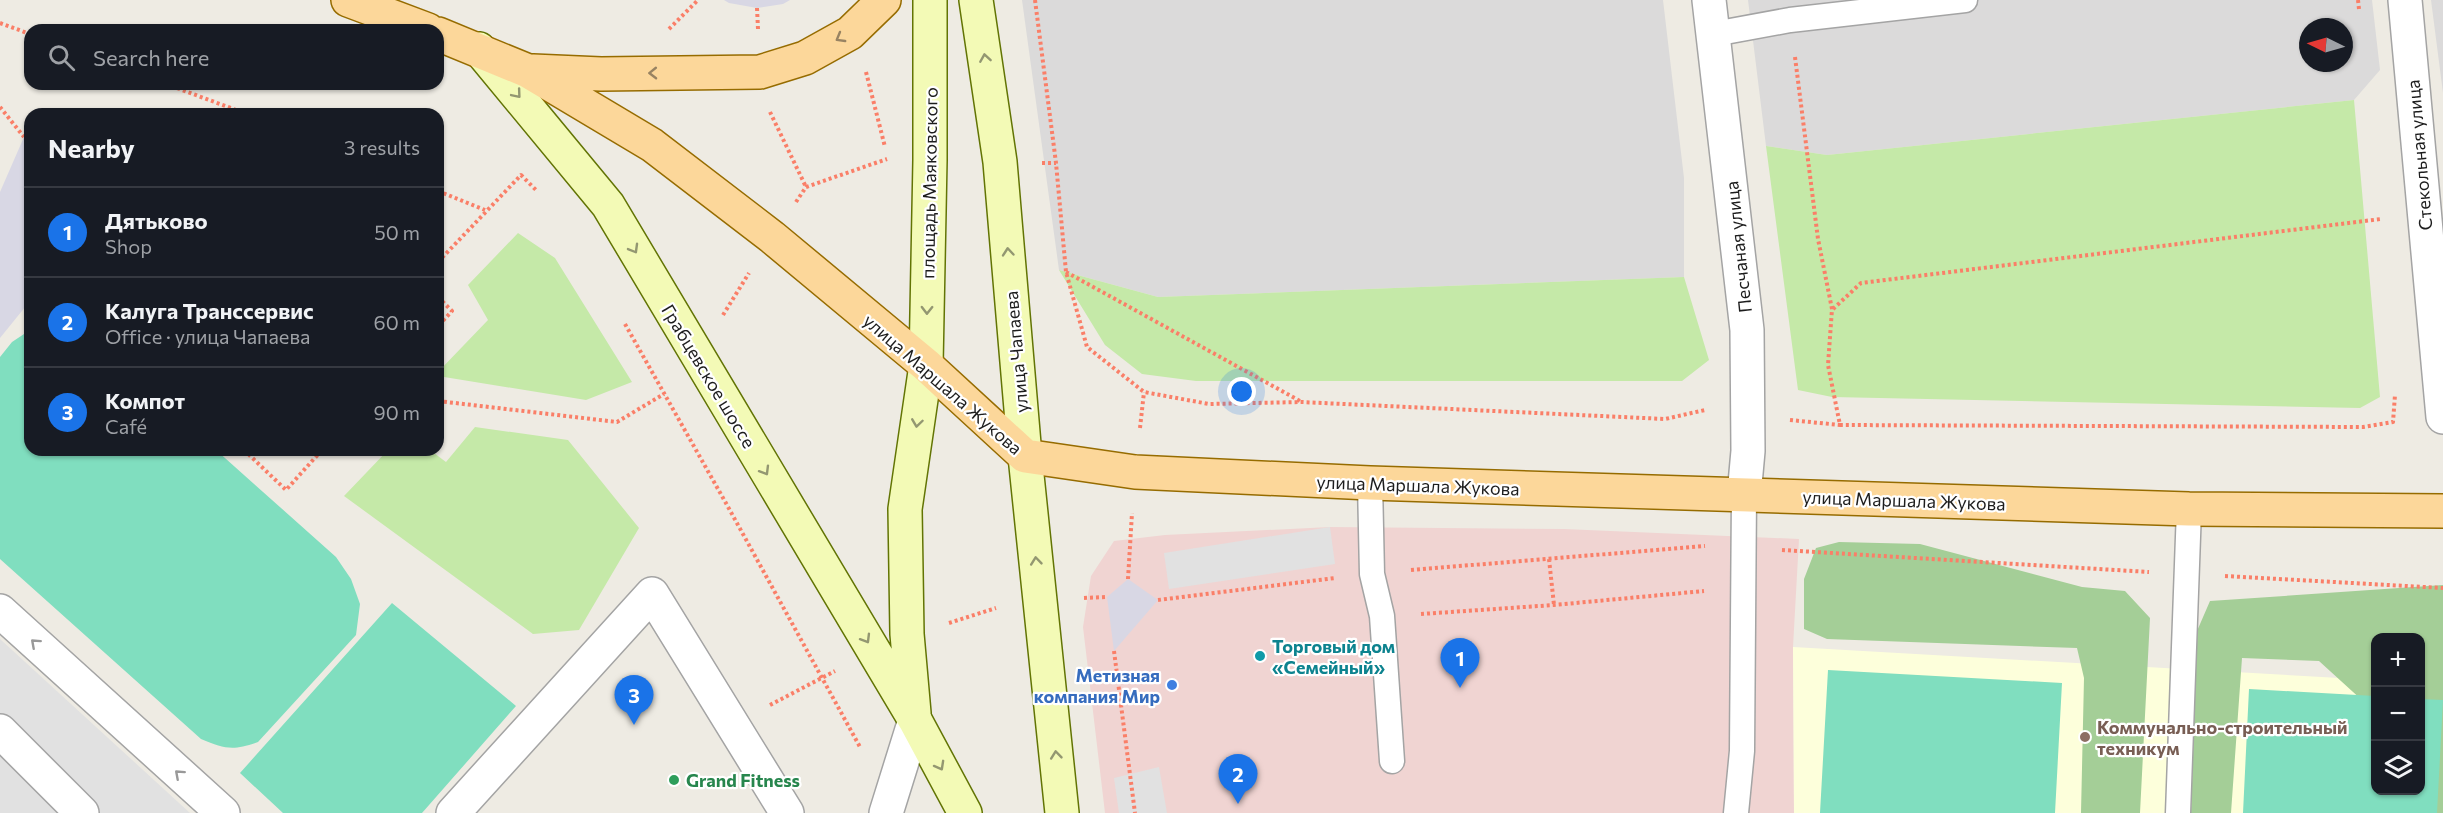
<!DOCTYPE html>
<meta charset="utf-8">
<style>
body{margin:0;font-family:Commissioner,sans-serif;background:#20242c;color:#f1f3f6}
.controls{position:absolute;right:18px;bottom:18px;display:grid;overflow:hidden;border-radius:12px;box-shadow:0 2px 4px #0004}
.controls button{width:54px;height:54px;display:grid;place-items:center;padding:0;border:0;border-bottom:2px solid #363941;background:#171b24;color:#f1f3f6;font:30px sans-serif}
.compass{position:absolute;left:2299px;top:18px;width:54px;height:54px;border-radius:50%;background:#171b24;box-shadow:0 2px 4px #0004;rotate:275deg}
.you{position:absolute;left:1242px;top:392px;width:21px;height:21px;margin:-15px;border:4px solid #fff;border-radius:50%;background:#1a73e8;box-shadow:0 0 0 9px #1a73e833}
.badge{display:grid;place-items:center;width:39px;height:39px;border-radius:50%;background:#1a73e8;color:#fff;font-size:20px;font-weight:700}
.pin{position:absolute;translate:-50% -50px;filter:drop-shadow(0 2px 3px #0008)}
.pin::after{content:'';position:absolute;top:32px;width:21px;height:18px;background:inherit;clip-path:polygon(0 0,100% 0,50% 100%)}
.list{margin:0;padding:0;list-style:none}
h2{display:flex;justify-content:space-between;align-items:center;height:78px;margin:0;padding:0 24px;font-size:26px}
h2 small{font-size:20px;font-weight:400;color:#9ea1a6}
.list li{display:grid;grid-template-columns:39px 1fr auto;gap:18px;align-items:center;box-sizing:border-box;height:90px;padding:0 24px;border-top:2px solid #363941}
.list b{display:block;font-size:22px;white-space:nowrap}
.list p{margin:0;font-size:20px;white-space:nowrap;color:#9ea1a6}
.list em{font-size:20px;font-style:normal;color:#9ea1a6}
.icon{flex:none;width:33px;height:33px;fill:none;stroke:currentColor;stroke-width:2;stroke-linecap:round;stroke-linejoin:round}
.map{position:relative;flex:none;width:2443px;height:813px;overflow:hidden}
.search{position:absolute;background:#171b24;box-shadow:0 2px 4px #0004;left:24px;top:24px;width:420px;height:66px;display:flex;align-items:center;gap:15px;box-sizing:border-box;padding:0 21px;border-radius:18px;color:#9ea1a6;font-size:22px}
.panel{position:absolute;background:#171b24;box-shadow:0 2px 4px #0004;left:24px;top:108px;width:420px;height:348px;border-radius:18px}
.map>svg:first-child{display:block}
.residential{fill:#dbdada;fill-rule:evenodd}
.commercial{fill:#f0d4d2}
.education{fill:#fdffdb}
.grass{fill:#c5e9a8}
.forest{fill:#a4ce97}
.pitch{fill:#80debf}
.parking{fill:#e1e1e1}
.plaza{fill:#d8d7e4}
.lines{fill:none;stroke-linecap:round;stroke-linejoin:round}
.service-casing{stroke:#a4a4a4;stroke-width:27}
.minor-casing{stroke:#a4a4a4;stroke-width:36}
.secondary-casing{stroke:#627404;stroke-width:36}
.primary-casing{stroke:#966c00;stroke-width:36}
.path{stroke:#fa7f68;stroke-width:4;stroke-dasharray:3 3;stroke-linecap:butt}
.service{stroke:#fff;stroke-width:24}
.minor{stroke:#fff;stroke-width:33}
.secondary{stroke:#f3fab6;stroke-width:33}
.primary{stroke:#fcd79a;stroke-width:33}
.oneway{stroke:#988362}
.oneway2{stroke:#939771}
.oneway3{stroke:#999}
.culture-dot{fill:#0f9aa8;stroke:#fff;stroke-width:2}
.shop-dot{fill:#3f7fe0;stroke:#fff;stroke-width:2}
.education-dot{fill:#8d6e63;stroke:#fff;stroke-width:2}
.leisure-dot{fill:#2e9e5b;stroke:#fff;stroke-width:2}
.labels{text-anchor:middle;dominant-baseline:central;stroke-width:4.5;stroke-linejoin:round;paint-order:stroke}
.street-label{font-size:18px;fill:#1d1d1d;stroke:#fff}
.culture-label{font-size:18px;font-weight:bold;fill:#0d838f;stroke:#fff;text-anchor:start}
.shop-label{font-size:18px;font-weight:bold;fill:#366cbe;stroke:#fff;text-anchor:end}
.education-label{font-size:18px;font-weight:bold;fill:#785e54;stroke:#fff;text-anchor:start}
.leisure-label{font-size:18px;font-weight:bold;fill:#27864d;stroke:#fff;text-anchor:start}
</style>
<div class="map">
<svg width="2443" height="813" viewBox="0 0 2443 813">
<rect width="100%" height="100%" fill="#eeebe3"/>
<!-- residential -->
<path class="residential" d="M 1022,0 L 1663,0 L 1684,178 L 1684,277 L 1158,297 L 1059,270 Z
M 1748,0 L 2372,0 L 2380,70 L 2354,100 L 1827,155 L 1766,146 ZM 2308,27 L 2344,27 L 2344,63 L 2308,63 Z
M 2431,0 L 2443,0 L 2443,93 Z"/>
<!-- commercial -->
<path class="commercial" d="M 1330,527 L 1564,529 L 1799,539 L 1793,647 L 1794,813 L 1105,813 L 1083,627 L 1091,576 L 1114,541 L 1165,535 Z"/>
<!-- education -->
<path class="education" d="M 1793,647 L 2375,680 L 2376,790 L 2420,790 L 2443,813 L 1794,813 Z"/>
<!-- grass -->
<path class="grass" d="M 2354,100 L 2380,397 L 2360,408 L 1832,397 L 1798,390 L 1766,146 L 1827,155 Z
M 518,233 L 555,258 L 632,382 L 586,400 L 438,376 L 438,372 L 488,320 L 468,285 Z
M 1059,270 L 1158,297 L 1684,277 L 1709,360 L 1682,381 L 1196,381 L 1142,374 L 1105,345 Z
M 475,427 L 568,440 L 639,528 L 579,630 L 533,634 L 344,496 L 388,450 L 430,450 L 446,462 Z"/>
<!-- forest -->
<path class="forest" d="M 1839,542 L 1920,544 L 2082,587 L 2125,591 L 2150,618 L 2140,813 L 2081,813 L 2084,678 L 2077,648 L 1827,639 L 1804,629 L 1804,579 L 1816,548 Z
M 2443,585 L 2443,813 L 2378,813 L 2420,790 L 2420,638 L 2376,638 L 2375,712 L 2319,661 L 2242,658 L 2231,813 L 2191,813 L 2197,631 L 2210,601 Z"/>
<!-- pitch -->
<path class="pitch" d="M 30,330 L 30,450 L 216,450 L 336,557 L 351,579 L 360,604 L 356,635 L 258,742 C 233,751 225,749 201,739 L 0,559 L 0,357 L 12,342 Z
M 392,603 L 516,706 L 422,813 L 283,813 L 240,773 Z
M 1828,670 L 2062,683 L 2055,813 L 1820,813 Z
M 2249,689 L 2375,696 L 2376,790 L 2420,790 L 2421,699 L 2443,700 L 2437,813 L 2243,813 Z"/>
<!-- parking -->
<path class="parking" d="M 1330,527 L 1335,564 L 1169,589 L 1164,553 Z
M 0,639 L 190,813 L 0,813 Z
M 1159,767 L 1167,813 L 1119,813 L 1114,778 Z"/>
<!-- plaza -->
<path class="plaza" d="M 724,0 L 790,0 L 783,4 L 757,8 L 729,3 Z
M 24,137 L 30,142 L 30,301 L 0,338 L 0,192 Z
M 1128,579 L 1158,600 L 1114,651 L 1107,597 Z"/>
<g class="lines">
<!-- service casing -->
<g class="service-casing">
<path id="service" d="M 1714,34 L 1790,20 L 1965,0
M 1370,483 L 1372,574 L 1382,616 L 1392,761
M 1736,813 L 1742,751 L 1744,495
M 2178,813 L 2189,509"/>
</g>
<!-- minor casing -->
<g class="minor-casing">
<path id="minor" d="M 1709,0 L 1747,330 L 1748,451 L 1744,495
M 2405,0 L 2443,417
M 0,611 L 223,813
M 0,731 L 82,813
M 453,813 L 652,594 L 787,813
M 886,813 L 915,720"/>
</g>
<!-- secondary casing -->
<g class="secondary-casing">
<path id="secondary" d="M 976,0 L 1000,162 L 1025,456 L 1062,813
M 479,49 L 608,205 L 915,720 L 965,813
M 914,713 L 907,634 L 905,509 L 926,365 L 930,160 L 930,0"/>
</g>
<!-- primary casing -->
<g class="primary-casing">
<path id="primary" d="M 348,0 L 428,30
M 438,34 L 528,71 L 652,145 L 772,237 L 926,365 L 1025,456 L 1135,472 L 1370,483 L 2189,509 L 2443,511
M 533,71 L 601,74 L 760,72 L 805,58 L 850,33 L 884,0"/>
</g>
<!-- path -->
<path class="path" d="M 1035,0 L 1056,163 L 1066,272 L 1087,347 L 1144,392 L 1209,404 L 1301,402 L 1665,419 L 1705,410
M 2358,0 L 2359,9
M 757,8 L 758,29
M 0,23 L 30,34
M 669,29 L 698,0
M 1795,57 L 1818,239 L 1832,309 L 1828,365 L 1840,425 L 2363,427 L 2393,422 L 2395,395
M 866,72 L 885,147
M 166,84 L 247,114
M 0,107 L 24,137
M 770,112 L 806,187
M 1042,163 L 1056,163
M 438,191 L 485,210
M 796,202 L 806,187 L 887,159
M 438,262 L 521,175 L 537,191
M 1066,272 L 1300,401
M 438,297 L 452,311 L 438,326
M 1833,309 L 1861,283 L 2381,219
M 723,315 L 749,273
M 625,324 L 727,505 L 860,747
M 438,401 L 617,422 L 664,394
M 1790,420 L 1840,425
M 1140,428 L 1144,392
M 244,450 L 286,490 L 322,450
M 1782,550 L 2149,572
M 1549,559 L 1554,605
M 1411,570 L 1705,546
M 2225,576 L 2443,588
M 1128,579 L 1132,513
M 1084,598 L 1107,597
M 1158,600 L 1335,578
M 1421,614 L 1554,605 L 1704,591
M 949,623 L 996,608
M 1114,651 L 1135,813
M 770,705 L 835,671"/>
<!-- service -->
<use href="#service" class="service"/>
<!-- minor -->
<use href="#minor" class="minor"/>
<!-- secondary -->
<use href="#secondary" class="secondary"/>
<!-- primary -->
<use href="#primary" class="primary"/>
</g>
<!-- one-way arrows -->
<defs><path id="oneway-chevron" d="M-2-3.5L2.5 0L-2 3.5" fill="none" stroke-width="1.6" stroke-linecap="round" stroke-linejoin="round" transform="scale(1.5)"/></defs>
<g class="oneway">
<use href="#oneway-chevron" transform="translate(840 38) rotate(150)"/>
<use href="#oneway-chevron" transform="translate(653 73) rotate(179)"/>
</g>
<g class="oneway2">
<use href="#oneway-chevron" transform="translate(985 58) rotate(-99)"/>
<use href="#oneway-chevron" transform="translate(517 94) rotate(50)"/>
<use href="#oneway-chevron" transform="translate(634 249) rotate(60)"/>
<use href="#oneway-chevron" transform="translate(1008 252) rotate(-95)"/>
<use href="#oneway-chevron" transform="translate(927 310) rotate(91)"/>
<use href="#oneway-chevron" transform="translate(917 423) rotate(98)"/>
<use href="#oneway-chevron" transform="translate(765 471) rotate(59)"/>
<use href="#oneway-chevron" transform="translate(1036 561) rotate(-96)"/>
<use href="#oneway-chevron" transform="translate(866 639) rotate(59)"/>
<use href="#oneway-chevron" transform="translate(1056 755) rotate(-96)"/>
<use href="#oneway-chevron" transform="translate(940 766) rotate(61)"/>
</g>
<g class="oneway3">
<use href="#oneway-chevron" transform="translate(35 643) rotate(-138)"/>
<use href="#oneway-chevron" transform="translate(179 774) rotate(-138)"/>
</g>
<!-- markers -->
<circle class="culture-dot" cx="1260" cy="656" r="6"/>
<circle class="shop-dot" cx="1172" cy="685" r="6"/>
<circle class="education-dot" cx="2085" cy="737" r="6"/>
<circle class="leisure-dot" cx="674" cy="780" r="6"/>
<g class="labels">
<!-- street labels -->
<g class="street-label">
<text transform="translate(2419 155) rotate(-95)">Стекольная улица</text>
<text transform="translate(929 183) rotate(-89)">площадь Маяковского</text>
<text transform="translate(1738 247) rotate(-96)">Песчаная улица</text>
<text transform="translate(1016 352) rotate(-95)">улица Чапаева</text>
<text transform="translate(709 376) rotate(59)">Грабцевское шоссе</text>
<text transform="translate(943 384) rotate(41)">улица Маршала Жукова</text>
<text transform="translate(1418 485) rotate(2)">улица Маршала Жукова</text>
<text transform="translate(1904 500) rotate(2)">улица Маршала Жукова</text>
</g>
<!-- culture labels -->
<g class="culture-label">
<text x="1272" y="646">Торговый дом<tspan x="1272" dy="21">«Семейный»</tspan></text>
</g>
<!-- shop labels -->
<g class="shop-label">
<text x="1160" y="675">Метизная<tspan x="1160" dy="21">компания Мир</tspan></text>
</g>
<!-- education labels -->
<g class="education-label">
<text x="2097" y="727">Коммунально-строительный<tspan x="2097" dy="21">техникум</tspan></text>
</g>
<!-- leisure labels -->
<g class="leisure-label">
<text x="686" y="780">Grand Fitness</text>
</g>
</g>
</svg>
<div class="controls">
<button>+</button>
<button>−</button>
<button><svg class="icon" aria-label="layers" viewBox="0 0 24 24"><path d="M12 4l9 5-9 5-9-5zM3 14l9 5 9-5"/></svg></button>
</div>
<svg class="compass" viewBox="-18 -18 36 36"><path d="M0-13l5 13h-10z" fill="#e53935"/><path d="M0 13l5-13h-10z" fill="#9ea1a6"/></svg>
<div class="you"></div>
<div class="pin badge" style="left:1460px;top:688px">1</div>
<div class="pin badge" style="left:1238px;top:804px">2</div>
<div class="pin badge" style="left:634px;top:725px">3</div>
<div class="search"><svg class="icon" aria-label="search" viewBox="0 0 24 24"><circle cx="10" cy="10" r="6"/><path d="M15 15l6 6"/></svg>Search here</div>
<section class="panel">
<h2>Nearby<small>3 results</small></h2>
<ul class="list">
<li><span class="badge">1</span><div><b>Дятьково</b><p>Shop</p></div><em>50 m</em></li>
<li><span class="badge">2</span><div><b>Калуга Транссервис</b><p>Office · улица Чапаева</p></div><em>60 m</em></li>
<li><span class="badge">3</span><div><b>Компот</b><p>Café</p></div><em>90 m</em></li>
</ul>
</section>
</div>
